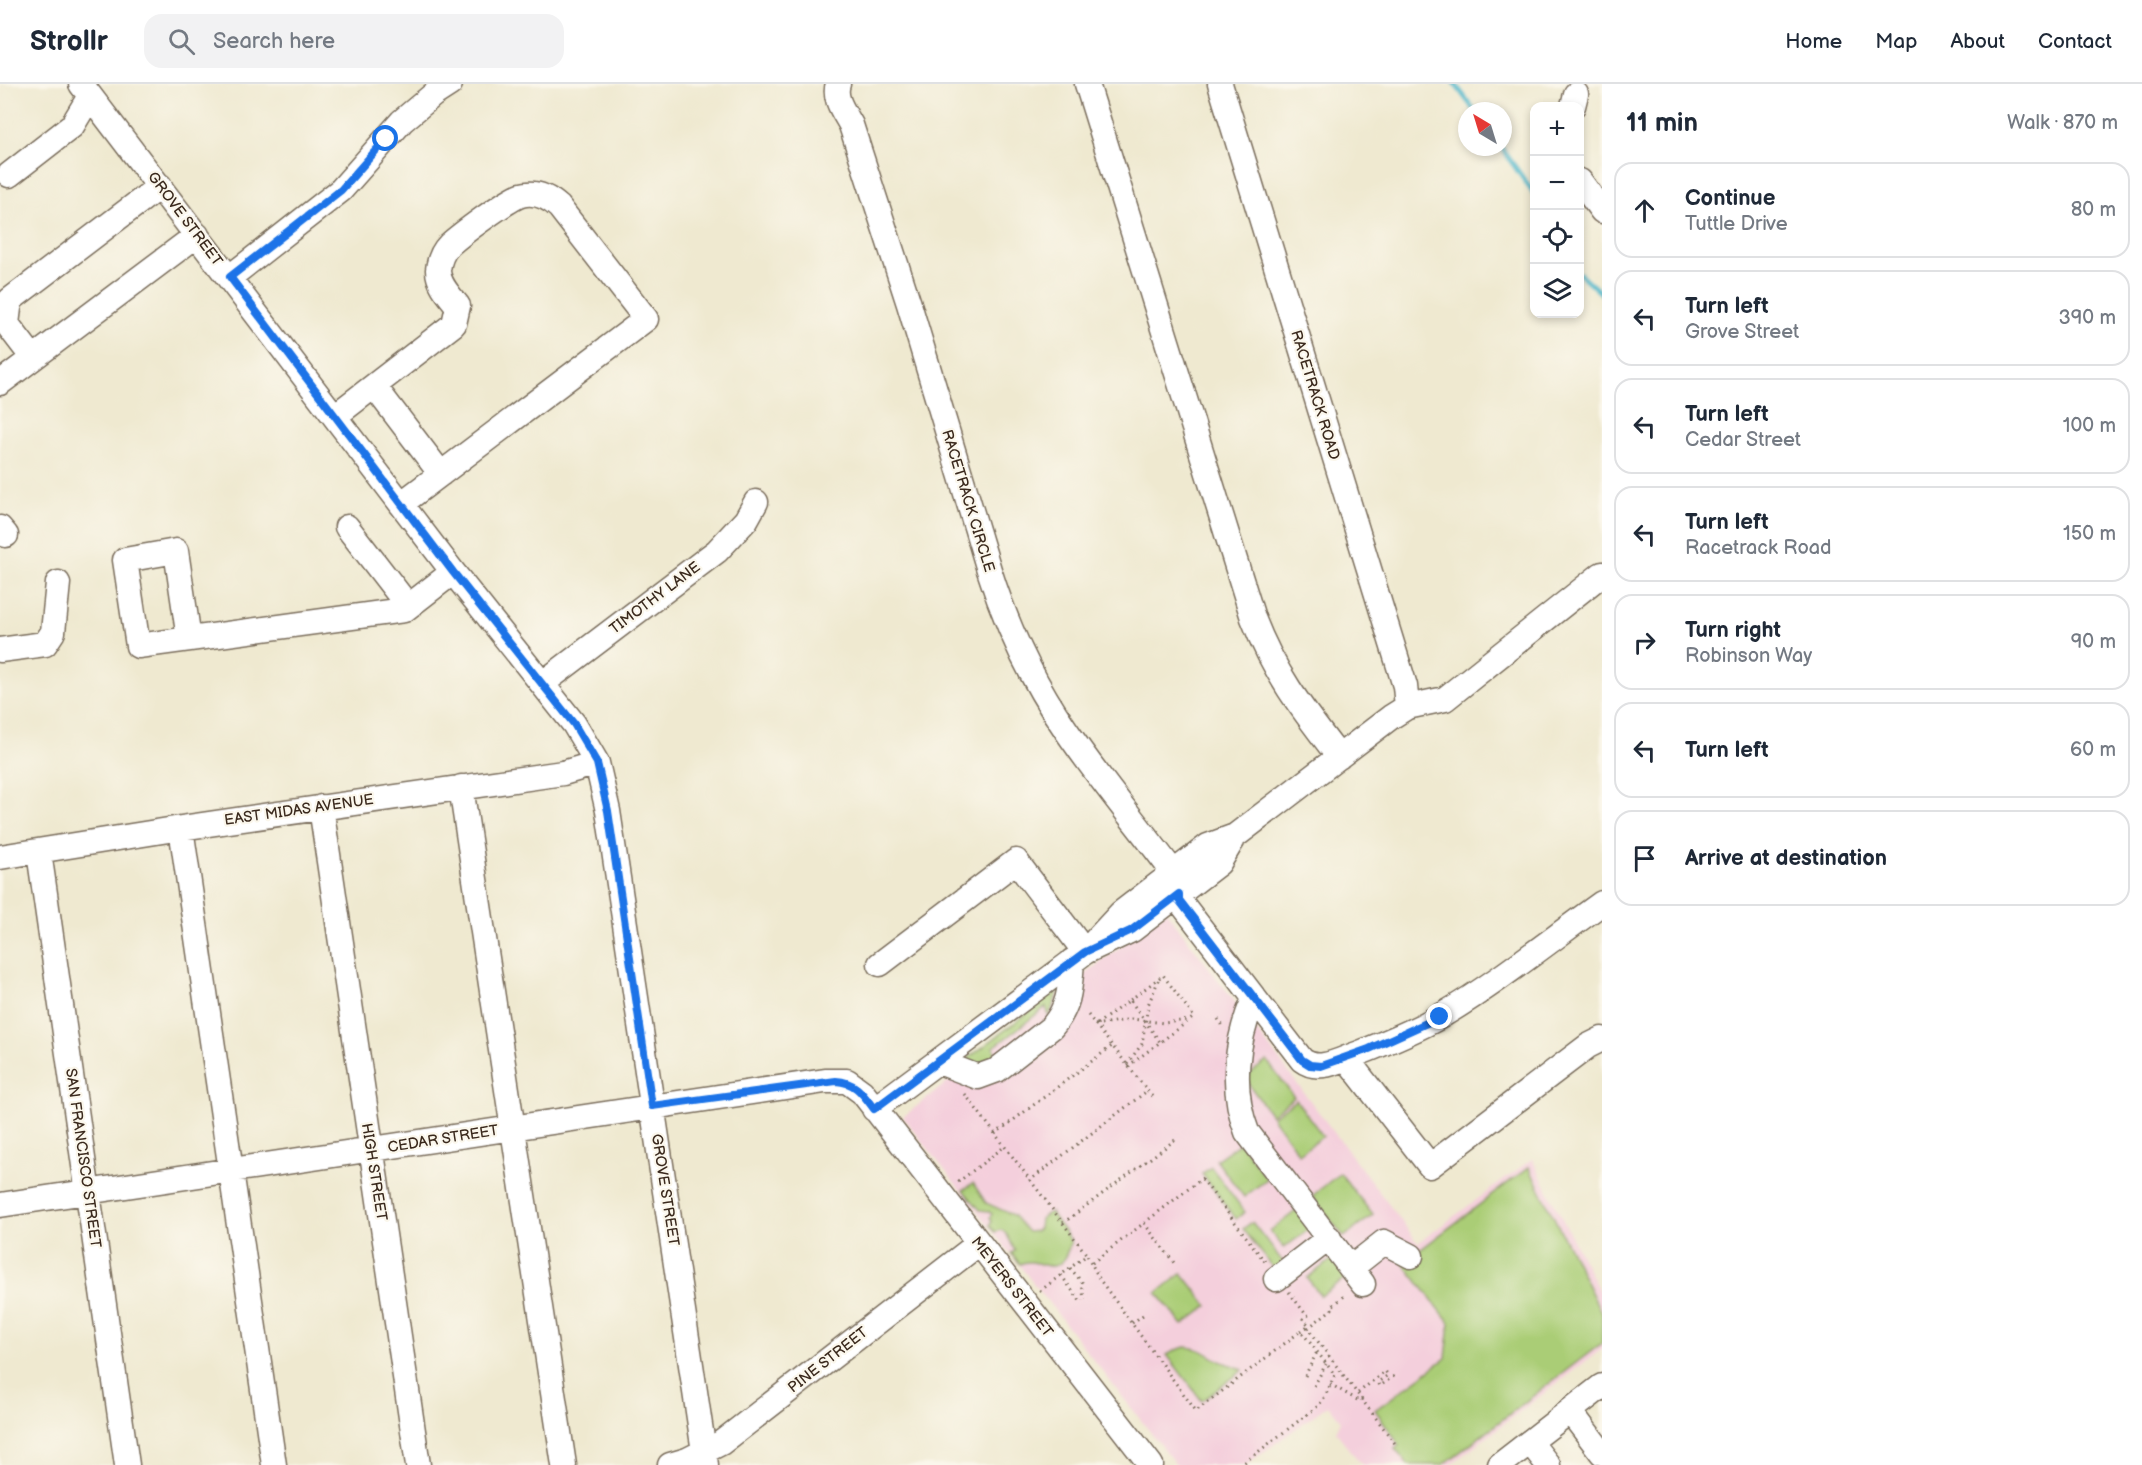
<!DOCTYPE html>
<meta charset="utf-8">
<style>
body{margin:0;font-family:"Balsamiq Sans",sans-serif;background:#f2f2f3;color:#1f2937}
.controls{position:absolute;right:18px;top:18px;display:grid;overflow:hidden;border-radius:12px;box-shadow:0 3px 9px #0003}
.controls button{width:54px;height:54px;display:grid;place-items:center;padding:0;border:0;border-bottom:2px solid #e0e1e3;background:#fff;color:#1f2937;font:30px sans-serif}
.compass{position:absolute;left:1458px;top:18px;width:54px;height:54px;border-radius:50%;background:#fff;box-shadow:0 3px 9px #0003;rotate:322deg}
.stop{position:absolute;width:18px;height:18px;margin:-14px;border:4px solid #1a73e8;border-radius:50%;background:#fff}
.stop.end{background:#1a73e8;border-color:#fff;box-shadow:0 2px 6px #0008}
.list{margin:0;padding:0;list-style:none}
h2{display:flex;justify-content:space-between;align-items:center;height:78px;margin:0;padding:0 24px;font-size:26px}
h2 small{font-size:20px;font-weight:400;color:#747a83}
.list li{display:grid;grid-template-columns:39px 1fr auto;gap:18px;align-items:center;box-sizing:border-box;height:96px;margin:0 12px 12px;padding:0 12px;border:2px solid #e0e1e3;border-radius:18px}
.list b{display:block;font-size:22px;white-space:nowrap}
.list p{margin:0;font-size:20px;white-space:nowrap;color:#747a83}
.list em{font-size:20px;font-style:normal;color:#747a83}
.icon{flex:none;width:33px;height:33px;fill:none;stroke:currentColor;stroke-width:2;stroke-linecap:round;stroke-linejoin:round}
.map{position:relative;flex:none;width:1602px;height:1381px;overflow:hidden}
header{display:flex;align-items:center;gap:36px;box-sizing:border-box;height:84px;padding:0 30px;background:#fff;border-bottom:2px solid #e0e1e3}
header strong{font-size:28px}
nav{display:flex;gap:33px;margin-inline-start:auto;font-size:21px}
.search{width:420px;height:54px;background:#f2f2f3;display:flex;align-items:center;gap:15px;box-sizing:border-box;padding:0 21px;border-radius:18px;color:#747a83;font-size:22px}
main{display:flex}
aside{flex:1;background:#fff}
.map>svg:first-child{display:block}
.built{fill:#f4cfdc}
.green{fill:#aacd76;stroke:#727c4a;stroke-width:1.5}
.lines{fill:none;stroke-linecap:round;stroke-linejoin:round}
.stream{stroke:#4cb6c9;stroke-width:5}
.minor-casing{stroke:#7a6d5c;stroke-width:27}
.path{stroke:#7a6d5c;stroke-width:3;stroke-dasharray:1.5 4.5;stroke-linecap:butt}
.minor{stroke:#fff;stroke-width:24}
.route{stroke:#1a73e8;stroke-width:8}
.labels{text-anchor:middle;dominant-baseline:central;stroke-width:4.5;stroke-linejoin:round;paint-order:stroke}
.street-label{font-size:15px;fill:#3b2a1e;stroke:#fbf7ec}
</style>
<header>
<strong>Strollr</strong>
<div class="search"><svg class="icon" aria-label="search" viewBox="0 0 24 24"><circle cx="10" cy="10" r="6"/><path d="M15 15l6 6"/></svg>Search here</div>
<nav><a>Home</a><a>Map</a><a>About</a><a>Contact</a></nav>
</header>
<main>
<div class="map">
<svg width="1602" height="1381" viewBox="0 0 1602 1381">
<rect width="100%" height="100%" fill="#fbf7ec"/>
<filter id="ink" filterUnits="userSpaceOnUse"><feTurbulence type="fractalNoise" baseFrequency=".0167" numOctaves="2"/><feDisplacementMap in="SourceGraphic" scale="12" xChannelSelector="R" yChannelSelector="G"/><feConvolveMatrix kernelMatrix="1 2 1 2 8 2 1 2 1" color-interpolation-filters="sRGB"/></filter>
<filter id="wash" filterUnits="userSpaceOnUse"><feTurbulence type="fractalNoise" baseFrequency=".008" numOctaves="4" result="noise"/><feDisplacementMap in="SourceGraphic" scale="24" xChannelSelector="R" yChannelSelector="G"/><feGaussianBlur stdDeviation="1.35" result="paint"/><feColorMatrix in="noise" values="0 0 0 0 0 0 0 0 0 0 0 0 0 0 0 0 0 1.4 0 .05"/><feComposite in="paint" operator="in"/></filter>
<g filter="url(#wash)">
<rect width="100%" height="100%" fill="#efe9d0"/>
<!-- built -->
<path class="built" d="M 1166,827 L 1418,1159 L 1532,1075 L 1602,1213 L 1602,1265 L 1450,1381 L 1362,1381 L 1336,1348 L 1341,1337 L 1328,1321 L 1246,1381 L 1176,1381 L 903,1033 Z"/>
<!-- green -->
<path class="green" d="M 1059,905 L 1049,933 L 1046,923 L 994,963 L 996,975 L 987,981 L 962,979 Z
M 1267,977 L 1294,1013 L 1271,1031 L 1244,994 Z
M 1296,1016 L 1323,1052 L 1299,1070 L 1272,1033 Z
M 1240,1059 L 1267,1095 L 1244,1113 L 1216,1076 Z
M 1211,1083 L 1245,1128 L 1236,1135 L 1202,1090 Z
M 1529,1083 L 1602,1230 L 1602,1259 L 1443,1381 L 1408,1381 L 1395,1365 L 1399,1360 L 1375,1326 L 1446,1274 L 1450,1239 L 1403,1179 Z
M 1340,1089 L 1373,1131 L 1344,1153 L 1312,1112 Z
M 973,1099 L 986,1119 L 1013,1131 L 1028,1148 L 1036,1147 L 1039,1144 L 1040,1135 L 1050,1128 L 1071,1157 C 1058,1203 1041,1170 1020,1180 L 1011,1169 L 1015,1167 L 1007,1151 L 1002,1146 L 995,1148 L 990,1141 L 992,1138 L 990,1133 L 992,1130 L 988,1127 L 980,1126 L 963,1106 Z
M 1306,1119 L 1320,1137 L 1284,1164 L 1270,1147 Z
M 1252,1138 L 1287,1183 L 1278,1190 L 1243,1145 Z
M 1343,1167 L 1357,1185 L 1321,1212 L 1307,1194 Z
M 1182,1189 L 1208,1222 L 1183,1241 L 1157,1209 Z
M 1185,1263 C 1206,1264 1208,1273 1225,1279 C 1232,1282 1237,1282 1243,1286 L 1202,1317 L 1167,1271 L 1176,1266 Z"/>
<g class="lines">
<!-- stream -->
<path class="stream" d="M 1455,0 L 1475,27
M 1501,63 L 1534,110
M 1580,190 L 1602,210"/>
</g>
</g>
<g filter="url(#ink)">
<g class="lines">
<!-- minor casing -->
<g class="minor-casing">
<path id="minor" d="M 81,0 L 453,488 L 574,640 L 597,679 L 608,727 L 706,1381
M 838,0 C 833,14 844,28 851,41 L 909,220 L 989,486 C 1007,543 1032,597 1066,646 C 1101,698 1142,746 1179,796 L 1179,816 L 1302,976 C 1319,989 1339,976 1357,970 C 1385,959 1415,947 1441,932 C 1497,899 1549,857 1602,819
M 1087,0 L 1253,534 C 1275,591 1302,625 1339,673
M 1220,0 L 1405,602 L 1407,623
M 1573,22 L 1576,10
M 9,91 L 72,42 L 90,12
M 1580,97 L 1602,127
M 230,193 L 341,106 L 402,37 L 433,11 L 450,0
M 33,274 L 7,240 L 10,216 L 160,102
M 0,299 L 197,151
M 374,302 L 441,390
M 335,332 L 454,240 L 458,222 C 450,212 438,200 438,186 C 439,177 443,167 449,161 C 460,151 508,115 521,111 C 536,107 548,113 559,123 L 646,235 L 401,420
M 347,443 L 408,522
M 0,444 L 6,451
M 189,555 L 176,467 L 125,476 L 138,562 L 404,526 L 453,488
M 0,566 L 45,560 L 53,548 L 58,499
M 543,599 L 717,467 L 746,436 L 756,418
M 461,703 L 564,1381
M 321,723 L 418,1381
M 181,744 L 274,1381
M 39,768 L 127,1381
M 0,773 L 181,744 L 563,689 L 597,679
M 1085,868 L 1121,829 L 1208,762 L 1235,752 L 1391,633 L 1407,623 L 1445,615 L 1602,490
M 880,880 L 1016,777 L 1085,868
M 1254,915 C 1236,956 1230,1005 1247,1048 L 1363,1200
M 1346,974 L 1430,1082 L 1588,962 L 1602,955
M 939,978 L 978,993 L 997,986 L 1052,943 C 1070,922 1070,904 1072,877
M 874,1025 L 1085,868 L 1132,846 L 1219,779 L 1235,752
M 0,1121 L 825,997 L 847,997 L 862,1008 L 1151,1381
M 1351,1184 L 1384,1158 L 1411,1172
M 1276,1195 L 1329,1154
M 1570,1327 L 1602,1369
M 1530,1358 L 1548,1381
M 670,1381 L 687,1376 L 721,1359 L 978,1160
M 1500,1381 L 1602,1302"/>
</g>
<!-- path -->
<path class="path" d="M 1088,931 L 1154,1015
M 1218,935 L 1223,942
M 1097,940 L 1130,916 L 1160,958
M 1095,941 L 1132,935 L 1164,939 L 1189,936
M 1127,980 L 1142,960 L 1148,921 L 1159,895
M 1128,982 L 1194,933 L 1163,891 L 1130,916
M 965,1010 L 1087,1171
M 995,1050 L 1112,962
M 1202,1095 L 1266,1179
M 1029,1097 L 1147,1007
M 958,1098 L 1004,1063
M 1063,1139 L 1175,1056
M 1144,1139 L 1175,1180
M 1092,1179 L 1204,1093
M 1070,1184 L 1082,1198 L 1084,1216
M 1061,1191 L 1080,1217
M 1040,1207 L 1087,1171 L 1100,1196 L 1196,1327 L 1301,1247 L 1335,1291 C 1329,1302 1327,1312 1318,1322 L 1241,1381
M 1289,1208 L 1307,1232
M 1132,1239 L 1143,1231
M 1307,1243 L 1397,1362
M 1308,1244 L 1332,1225 L 1331,1223 L 1347,1210
M 1301,1247 L 1309,1241 L 1303,1235 L 1311,1229
M 1305,1292 L 1317,1268
M 1330,1300 L 1359,1317 L 1362,1315
M 1314,1302 L 1326,1280
M 1358,1309 L 1385,1287 L 1388,1291 L 1378,1298 L 1380,1302 L 1394,1292"/>
<!-- minor -->
<use href="#minor" class="minor"/>
</g>
</g>
<g class="lines" filter="url(#ink)">
<!-- route -->
<path class="route" d="M 386,55 L 341,106 L 230,193 L 453,488 L 574,640 L 597,679 L 608,727 L 652,1022 L 836,997 C 856,998 863,1010 874,1025 L 1085,868 L 1132,846 L 1179,810 L 1179,816 L 1302,976 L 1310,981 L 1321,982 L 1369,965 L 1440,933"/>
</g>
<g class="labels">
<!-- street labels -->
<g class="street-label">
<text transform="translate(185 135) rotate(53)">GROVE STREET</text>
<text transform="translate(1315 311) rotate(73)">RACETRACK ROAD</text>
<text transform="translate(968 417) rotate(73)">RACETRACK CIRCLE</text>
<text transform="translate(655 514) rotate(-37)">TIMOTHY LANE</text>
<text transform="translate(299 726) rotate(-8)">EAST MIDAS AVENUE</text>
<text transform="translate(443 1055) rotate(-9)">CEDAR STREET</text>
<text transform="translate(83 1074) rotate(82)">SAN FRANCISCO STREET</text>
<text transform="translate(374 1088) rotate(81)">HIGH STREET</text>
<text transform="translate(665 1106) rotate(81)">GROVE STREET</text>
<text transform="translate(1012 1203) rotate(52)">MEYERS STREET</text>
<text transform="translate(828 1276) rotate(-38)">PINE STREET</text>
</g>
</g>
</svg>
<div class="controls">
<button>+</button>
<button>−</button>
<button><svg class="icon" aria-label="locate" viewBox="0 0 24 24"><circle cx="12" cy="12" r="6"/><path d="M12 2v4M12 18v4M2 12h4M18 12h4"/></svg></button>
<button><svg class="icon" aria-label="layers" viewBox="0 0 24 24"><path d="M12 4l9 5-9 5-9-5zM3 14l9 5 9-5"/></svg></button>
</div>
<svg class="compass" viewBox="-18 -18 36 36"><path d="M0-13l5 13h-10z" fill="#e53935"/><path d="M0 13l5-13h-10z" fill="#747a83"/></svg>
<div class="stop" style="left:386px;top:55px"></div>
<div class="stop end" style="left:1440px;top:933px"></div>
</div>
<aside>
<h2>11 min<small>Walk · 870 m</small></h2>
<ul class="list">
<li><svg class="icon" aria-label="ahead" viewBox="0 0 24 24"><path d="M12 20V5M6 11l6-6 6 6"/></svg><div><b>Continue</b><p>Tuttle Drive</p></div><em>80 m</em></li>
<li><svg class="icon" aria-label="left" viewBox="0 0 24 24"><path d="M17 20v-9H6M10 6l-5 5 5 5"/></svg><div><b>Turn left</b><p>Grove Street</p></div><em>390 m</em></li>
<li><svg class="icon" aria-label="left" viewBox="0 0 24 24"><path d="M17 20v-9H6M10 6l-5 5 5 5"/></svg><div><b>Turn left</b><p>Cedar Street</p></div><em>100 m</em></li>
<li><svg class="icon" aria-label="left" viewBox="0 0 24 24"><path d="M17 20v-9H6M10 6l-5 5 5 5"/></svg><div><b>Turn left</b><p>Racetrack Road</p></div><em>150 m</em></li>
<li><svg class="icon" aria-label="right" viewBox="0 0 24 24"><path d="M7 20v-9h11M14 6l5 5-5 5"/></svg><div><b>Turn right</b><p>Robinson Way</p></div><em>90 m</em></li>
<li><svg class="icon" aria-label="left" viewBox="0 0 24 24"><path d="M17 20v-9H6M10 6l-5 5 5 5"/></svg><div><b>Turn left</b></div><em>60 m</em></li>
<li><svg class="icon" aria-label="arrive" viewBox="0 0 24 24"><path d="M6 21V4h12l-3 4 3 4H6"/></svg><div><b>Arrive at destination</b></div></li>
</ul>
</aside>
</main>
